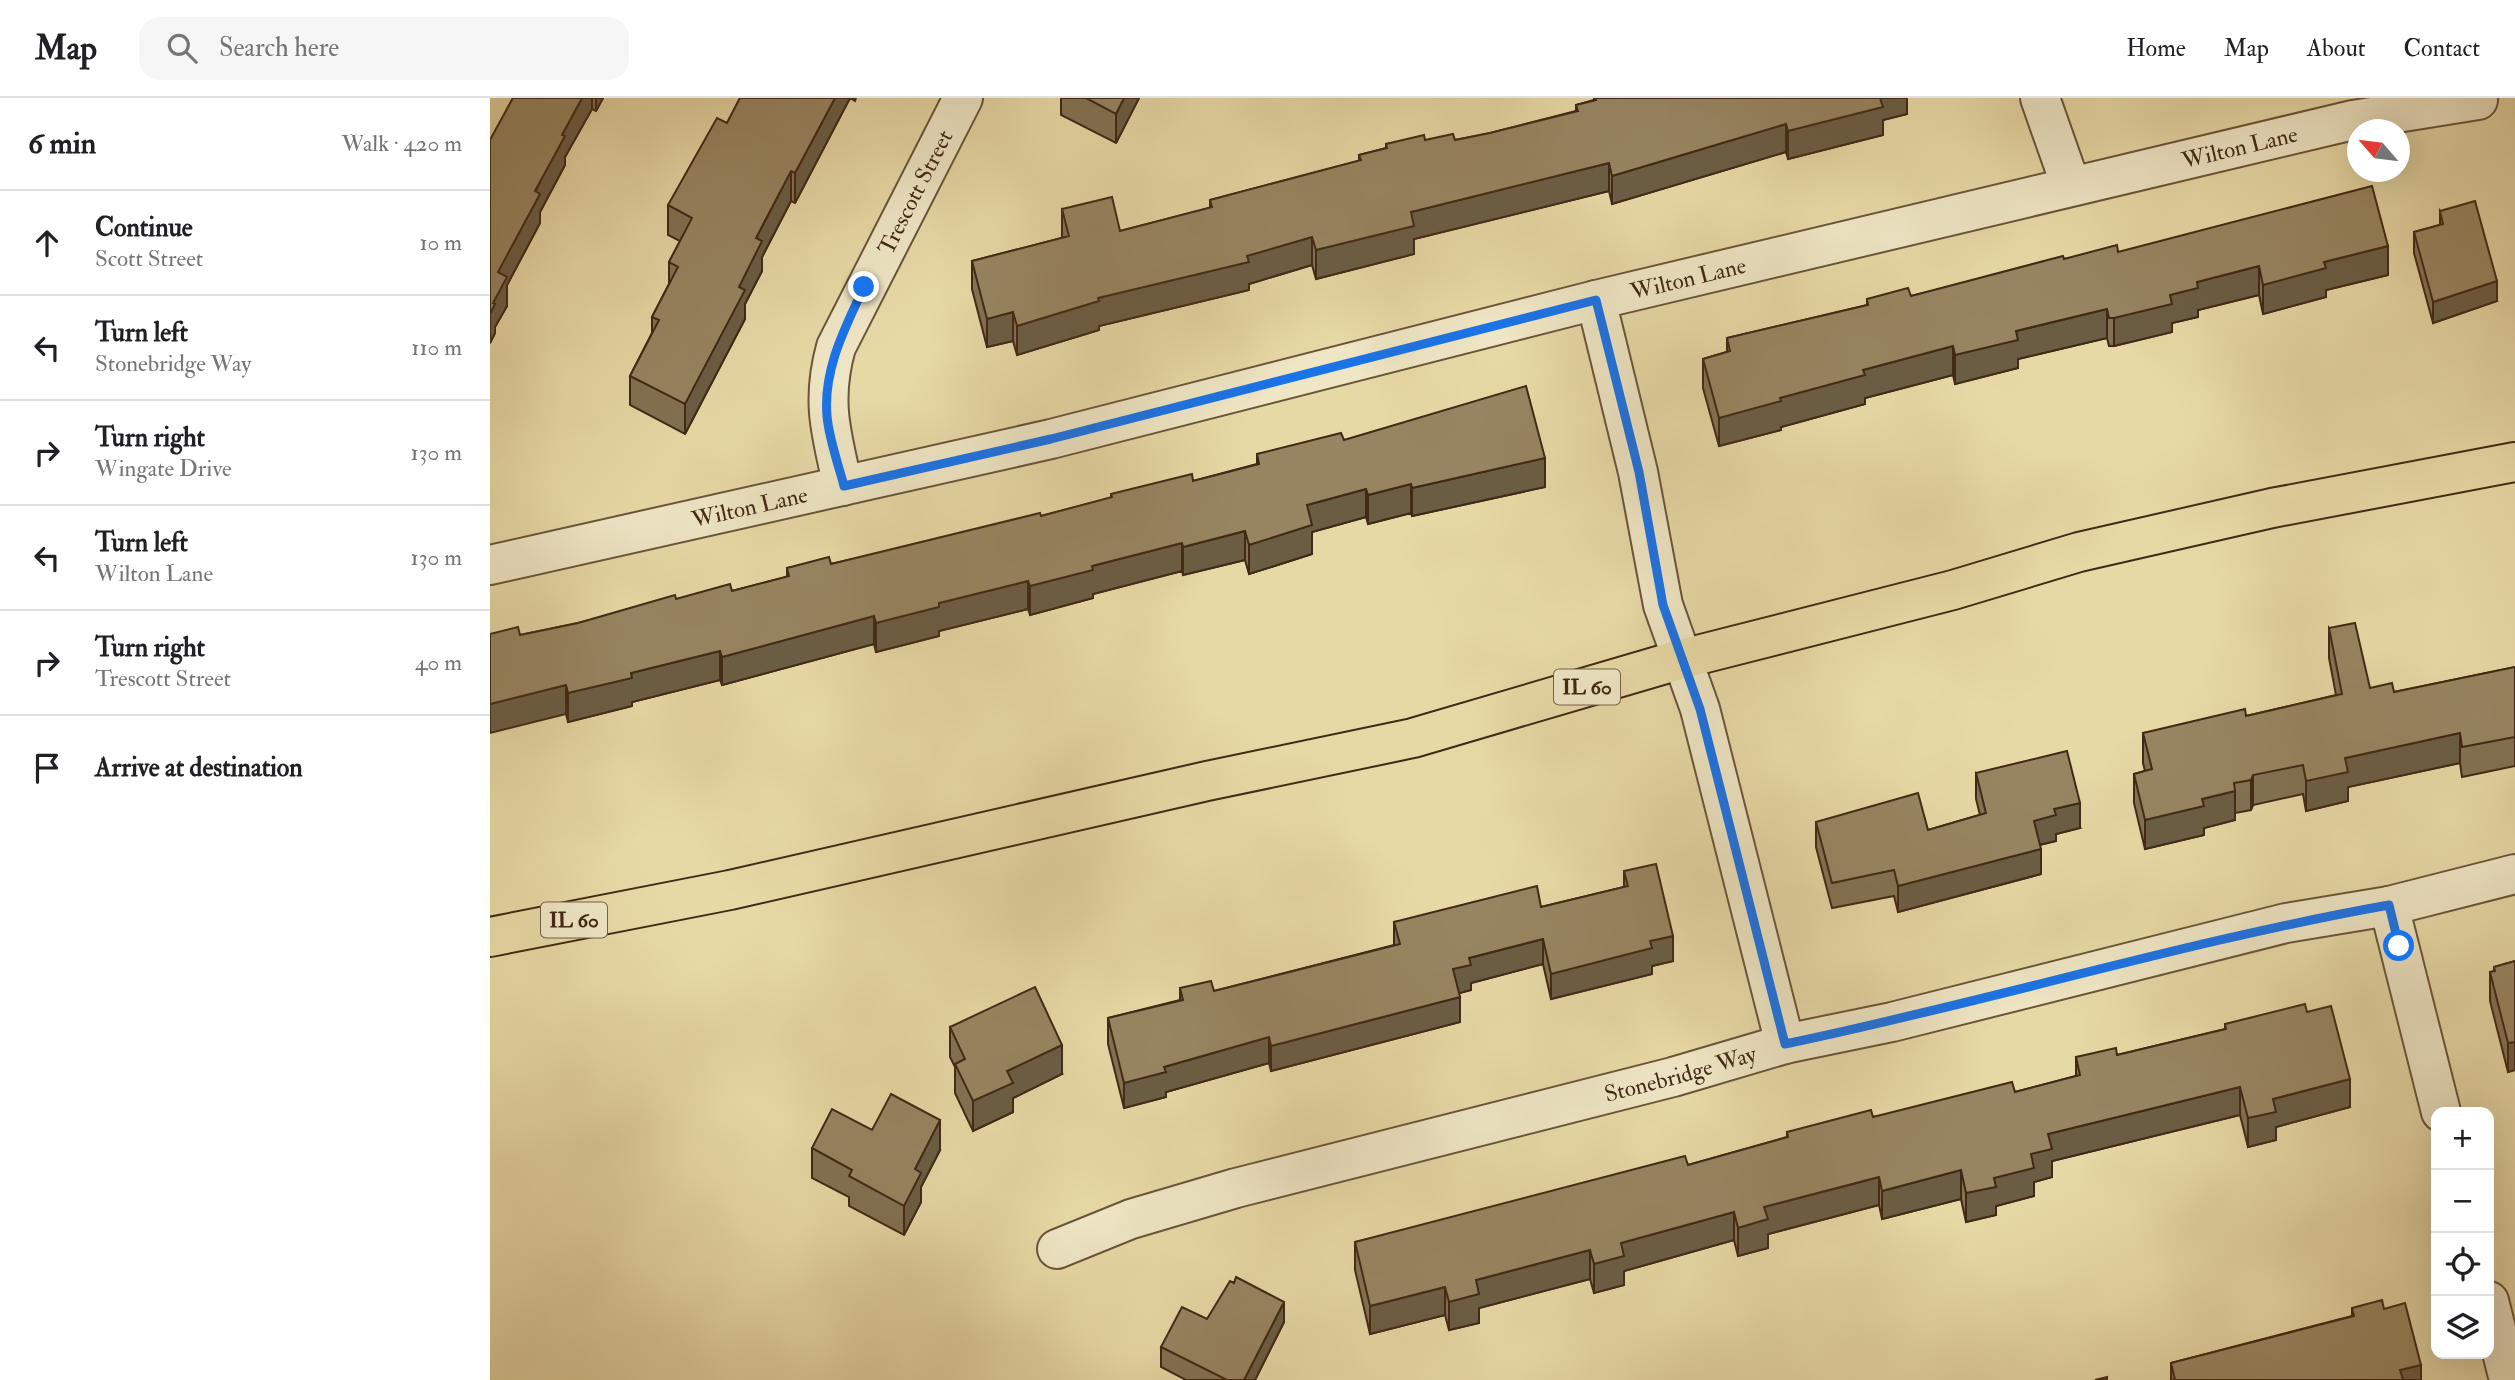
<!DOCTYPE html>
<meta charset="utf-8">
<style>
body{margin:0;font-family:"IM FELL Double Pica",serif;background:#f6f6f6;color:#202124}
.controls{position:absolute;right:21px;bottom:21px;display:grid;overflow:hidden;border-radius:14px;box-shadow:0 7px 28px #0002}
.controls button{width:63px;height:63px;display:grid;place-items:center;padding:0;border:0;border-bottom:2px solid #e0e0e0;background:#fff;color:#202124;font:35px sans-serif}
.compass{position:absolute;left:1857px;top:21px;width:63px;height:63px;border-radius:50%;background:#fff;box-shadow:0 7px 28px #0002;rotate:298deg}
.stop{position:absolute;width:21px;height:21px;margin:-16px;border:5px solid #1a73e8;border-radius:50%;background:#fff}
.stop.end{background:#1a73e8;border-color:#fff;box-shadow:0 2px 7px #0008}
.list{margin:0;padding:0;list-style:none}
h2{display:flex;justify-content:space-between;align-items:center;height:91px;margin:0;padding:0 28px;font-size:30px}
h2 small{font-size:23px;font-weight:400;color:#757577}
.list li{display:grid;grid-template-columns:46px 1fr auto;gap:21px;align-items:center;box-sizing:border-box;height:105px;padding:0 28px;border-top:2px solid #e0e0e0}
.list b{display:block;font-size:26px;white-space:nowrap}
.list p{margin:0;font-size:23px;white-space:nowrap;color:#757577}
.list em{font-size:23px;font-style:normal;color:#757577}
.icon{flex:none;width:38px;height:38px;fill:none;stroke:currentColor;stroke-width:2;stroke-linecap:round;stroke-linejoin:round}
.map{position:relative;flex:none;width:2025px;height:1282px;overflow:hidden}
header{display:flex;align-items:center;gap:42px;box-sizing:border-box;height:98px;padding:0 35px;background:#fff;border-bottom:2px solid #e0e0e0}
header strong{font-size:33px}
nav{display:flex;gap:38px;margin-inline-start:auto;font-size:24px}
.search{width:490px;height:63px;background:#f6f6f6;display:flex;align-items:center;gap:18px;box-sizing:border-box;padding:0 24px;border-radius:21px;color:#757577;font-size:26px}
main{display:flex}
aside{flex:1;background:#fff}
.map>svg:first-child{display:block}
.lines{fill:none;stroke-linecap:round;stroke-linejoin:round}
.street-casing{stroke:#6a553a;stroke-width:42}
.primary-casing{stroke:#412916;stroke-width:42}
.street{stroke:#efe6c5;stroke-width:38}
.primary{stroke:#e7d9a6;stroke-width:38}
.wall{fill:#827253;stroke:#412916;stroke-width:2}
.shaded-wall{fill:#6a5d44;stroke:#412916;stroke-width:2}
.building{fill:#978561;stroke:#412916;stroke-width:2}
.route{stroke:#1a73e8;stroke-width:9}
.labels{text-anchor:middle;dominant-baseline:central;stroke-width:5;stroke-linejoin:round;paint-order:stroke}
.shield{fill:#efe6c5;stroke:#75624a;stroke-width:2}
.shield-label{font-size:21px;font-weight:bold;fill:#412916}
.street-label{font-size:23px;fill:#412916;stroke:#efe6c5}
</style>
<header>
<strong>Map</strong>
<div class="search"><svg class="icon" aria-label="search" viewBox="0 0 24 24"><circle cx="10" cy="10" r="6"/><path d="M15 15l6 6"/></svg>Search here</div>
<nav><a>Home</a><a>Map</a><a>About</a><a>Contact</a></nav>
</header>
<main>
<aside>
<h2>6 min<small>Walk · 420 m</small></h2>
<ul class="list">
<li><svg class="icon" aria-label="ahead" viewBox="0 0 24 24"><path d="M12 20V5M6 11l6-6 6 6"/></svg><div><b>Continue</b><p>Scott Street</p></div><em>10 m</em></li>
<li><svg class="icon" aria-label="left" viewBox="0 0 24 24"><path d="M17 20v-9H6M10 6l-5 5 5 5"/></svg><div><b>Turn left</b><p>Stonebridge Way</p></div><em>110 m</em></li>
<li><svg class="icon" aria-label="right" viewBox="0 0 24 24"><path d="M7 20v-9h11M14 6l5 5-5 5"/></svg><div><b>Turn right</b><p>Wingate Drive</p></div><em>130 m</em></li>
<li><svg class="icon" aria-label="left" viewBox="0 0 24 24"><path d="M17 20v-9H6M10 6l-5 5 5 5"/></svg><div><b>Turn left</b><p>Wilton Lane</p></div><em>130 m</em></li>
<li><svg class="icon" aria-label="right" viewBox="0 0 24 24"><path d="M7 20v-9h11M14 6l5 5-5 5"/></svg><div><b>Turn right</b><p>Trescott Street</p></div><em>40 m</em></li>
<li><svg class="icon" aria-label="arrive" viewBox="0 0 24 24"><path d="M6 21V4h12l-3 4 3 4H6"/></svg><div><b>Arrive at destination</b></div></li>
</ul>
</aside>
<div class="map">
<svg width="2025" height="1282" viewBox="0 0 2025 1282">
<rect width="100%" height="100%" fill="#e7d9a6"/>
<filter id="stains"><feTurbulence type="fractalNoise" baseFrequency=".00286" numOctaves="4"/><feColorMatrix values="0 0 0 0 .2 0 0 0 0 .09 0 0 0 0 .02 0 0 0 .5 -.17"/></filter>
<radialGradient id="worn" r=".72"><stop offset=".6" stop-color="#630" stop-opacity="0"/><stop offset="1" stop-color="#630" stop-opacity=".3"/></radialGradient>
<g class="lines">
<!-- street casing -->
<g class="street-casing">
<g id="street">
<path d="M 1550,0 L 1581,88"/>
<path d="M 1106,202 L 1148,374 L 1173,507 L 1210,611 L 1295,946"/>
<path id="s1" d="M 353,388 C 341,335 331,303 346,249 L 473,0"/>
<path id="s2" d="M 0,467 L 561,341 L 1106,202 L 1863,22 L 1988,2"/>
<path d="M 1899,808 L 1951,1014"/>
<path id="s3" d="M 567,1151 L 641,1121 L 746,1090 L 1183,979 L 1295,946 L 1402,924 L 1796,825 L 1899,808 L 2025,776"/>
<path d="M 1999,1203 L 2019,1282"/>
</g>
</g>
<!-- primary casing -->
<g class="primary-casing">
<path id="primary" d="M 0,839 L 240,792 L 717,683 L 923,640 L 1192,561 L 1463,492 L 1589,454 L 1782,410 L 2025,364"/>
</g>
<!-- street -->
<use href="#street" class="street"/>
<!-- primary -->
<use href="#primary" class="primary"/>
</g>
<!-- wall -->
<path class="wall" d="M 23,0 L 113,0 L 106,13 L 102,11 L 75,59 L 75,67 L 50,114 L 50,125 L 17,187 L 17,208 L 5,229 L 5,235 L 0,245 L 0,42 Z
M 250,0 L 366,0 L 365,3 L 360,0 L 305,105 L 301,103 L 272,159 L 272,173 L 255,206 L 255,221 L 195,336 L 140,307 L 140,278 L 162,235 L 162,219 L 179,186 L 179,164 L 190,143 L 178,137 L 178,107 L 237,25 Z
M 571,0 L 649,0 L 626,45 L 571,17 Z
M 1104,0 L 1417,0 L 1417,16 L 1393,22 L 1393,37 L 1298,61 L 1296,54 L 1122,106 L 1119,93 L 924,141 L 924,156 L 826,181 L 822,167 L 759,186 L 759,192 L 609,228 L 609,232 L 527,257 L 523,243 L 497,249 L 482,191 L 482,163 L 572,140 L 572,111 L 630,133 L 720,110 L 720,102 L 869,63 L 869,57 L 896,50 L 896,46 L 935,42 L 965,42 L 1000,35 L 1086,13 L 1086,7 L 1104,2 Z
M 1950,113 L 2007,203 L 1943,225 L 1924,155 L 1924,134 L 1950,127 Z
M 1628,154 L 1898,177 L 1836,192 L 1836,199 L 1773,216 L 1769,197 L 1708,212 L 1708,219 L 1682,225 L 1682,234 L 1624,248 L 1619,248 L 1617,240 L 1528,261 L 1528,270 L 1465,286 L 1463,277 L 1375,300 L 1375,306 L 1291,329 L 1291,332 L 1229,348 L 1213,290 L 1213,261 L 1237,254 L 1237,240 L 1377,207 L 1377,201 L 1421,198 L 1574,161 Z
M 854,342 L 1055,389 L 922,418 L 921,415 L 878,426 L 876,419 L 822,434 L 822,456 L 759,476 L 755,462 L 693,477 L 692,473 L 603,496 L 603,500 L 540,517 L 538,511 L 449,533 L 449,538 L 386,554 L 384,546 L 232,587 L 230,582 L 142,604 L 142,608 L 78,624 L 76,616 L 30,537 L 88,525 L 186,501 L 242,493 L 297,479 L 297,470 L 341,466 L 551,418 L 621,400 L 621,396 L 703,383 L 767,366 L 767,356 Z
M 1839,530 L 1880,590 L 1904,594 L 2025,569 L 2025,668 L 1972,679 L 1970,665 L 1858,689 L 1858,703 L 1816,713 L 1813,696 L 1763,707 L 1761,712 L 1745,715 L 1745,722 L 1714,730 L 1714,737 L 1655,751 L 1644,705 L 1644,676 L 1655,673 L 1653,665 L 1653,635 L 1756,618 L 1846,597 L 1839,560 Z
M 1486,675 L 1590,730 L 1566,736 L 1566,743 L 1550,747 L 1551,776 L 1408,814 L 1404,798 L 1342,810 L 1326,749 L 1326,724 L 1438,732 L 1490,717 L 1486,701 Z
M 1134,773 L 1183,863 L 1162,868 L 1162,876 L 1061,901 L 1053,866 L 981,885 L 981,892 L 969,895 L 970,924 L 781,973 L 779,965 L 676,994 L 676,999 L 634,1010 L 618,946 L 618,920 L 690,902 L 690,890 L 724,893 L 904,847 L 904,824 L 1051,809 L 1134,789 Z
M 2025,863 L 2025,972 L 2018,974 L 2000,903 L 2000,874 L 2004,873 L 2004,869 Z
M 1817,914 L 1860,1009 L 1786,1029 L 1786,1042 L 1758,1049 L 1750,1017 L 1562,1063 L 1562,1079 L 1544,1084 L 1544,1098 L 1506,1108 L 1506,1117 L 1476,1124 L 1471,1101 L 1392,1121 L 1389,1107 L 1278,1136 L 1278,1150 L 1248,1158 L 1244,1142 L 1134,1173 L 1134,1187 L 1104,1195 L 1100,1181 L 989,1210 L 989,1225 L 959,1232 L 955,1217 L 880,1236 L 865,1172 L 865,1144 L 1198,1067 L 1297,1039 L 1297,1034 L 1525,994 L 1586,978 L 1586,959 L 1627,957 L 1735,931 L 1735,926 Z
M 460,929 L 572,976 L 523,1000 L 523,1014 L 483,1033 L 465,995 L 465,969 L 460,959 Z
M 382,1032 L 450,1052 L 431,1089 L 431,1104 L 414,1137 L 359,1108 L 359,1099 L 322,1080 L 322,1050 Z
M 744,1185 L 794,1224 L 765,1282 L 696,1282 L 671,1269 L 671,1249 L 717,1221 Z
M 1862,1210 L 1894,1211 L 1931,1282 L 1681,1282 L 1681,1265 L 1862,1218 Z"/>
<!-- shaded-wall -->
<path class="shaded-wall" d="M 92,0 L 102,0 L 102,11 L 75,59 L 75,67 L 50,114 L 50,125 L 17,187 L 17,208 L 5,229 L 5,235 L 0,245 L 0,216 L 8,174 L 72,37 Z
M 106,0 L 113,0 L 106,13 Z
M 345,0 L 360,0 L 305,105 L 305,75 Z
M 634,0 L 649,0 L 626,45 L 626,16 Z
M 1389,0 L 1417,0 L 1417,16 L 1393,22 L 1393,37 L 1298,61 L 1298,33 Z
M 1296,26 L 1296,54 L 1122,106 L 1122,78 Z
M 1119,65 L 1119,93 L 924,141 L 924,156 L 826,181 L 826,152 L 921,114 Z
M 301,73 L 301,103 L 272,159 L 272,173 L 255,206 L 255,221 L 195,336 L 195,306 L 266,140 Z
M 822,139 L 822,167 L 759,186 L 759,192 L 609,228 L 609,232 L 527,257 L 527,228 L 608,200 Z
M 1898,148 L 1898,177 L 1836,192 L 1836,199 L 1773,216 L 1773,187 L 1834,164 Z
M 1769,168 L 1769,197 L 1708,212 L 1708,219 L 1682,225 L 1682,234 L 1624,248 L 1624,220 L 1680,197 L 1707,184 Z
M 2007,183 L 2007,203 L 1943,225 L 1943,204 Z
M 1617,211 L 1617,240 L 1528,261 L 1528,270 L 1465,286 L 1465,257 L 1526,233 Z
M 523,214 L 523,243 L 497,249 L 497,221 Z
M 1463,248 L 1463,277 L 1375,300 L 1375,306 L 1291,329 L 1291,332 L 1229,348 L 1229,320 L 1373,272 Z
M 1055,360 L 1055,389 L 922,418 L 922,390 Z
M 921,386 L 921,415 L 878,426 L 878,397 Z
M 876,391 L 876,419 L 822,434 L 822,456 L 759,476 L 759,447 L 817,407 Z
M 755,433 L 755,462 L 693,477 L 693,449 Z
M 692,445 L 692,473 L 603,496 L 603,500 L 540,517 L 540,488 L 602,468 Z
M 538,483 L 538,511 L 449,533 L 449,538 L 386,554 L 386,525 L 449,505 Z
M 384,518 L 384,546 L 232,587 L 232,559 Z
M 230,553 L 230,582 L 142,604 L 142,608 L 78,624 L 78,595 L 141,575 Z
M 76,587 L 76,616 L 0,635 L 0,606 Z
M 1970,635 L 1970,665 L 1858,689 L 1858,703 L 1816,713 L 1816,683 L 1855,660 Z
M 1763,677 L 1763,707 L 1761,712 L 1761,682 Z
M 1745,693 L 1745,722 L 1714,730 L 1714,737 L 1655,751 L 1655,722 L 1712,701 Z
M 1590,705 L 1590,730 L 1566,736 L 1566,743 L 1544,748 L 1544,723 L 1564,711 Z
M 1551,751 L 1551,776 L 1408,814 L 1408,788 Z
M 1183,838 L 1183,863 L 1162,868 L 1162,876 L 1061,901 L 1061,876 L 1160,843 Z
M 1053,841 L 1053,866 L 981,885 L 981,892 L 963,897 L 963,871 L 979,860 Z
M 970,899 L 970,924 L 781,973 L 781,948 Z
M 779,939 L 779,965 L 676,994 L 676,999 L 634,1010 L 634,985 L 674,969 Z
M 2025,944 L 2025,972 L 2018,974 L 2018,945 Z
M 572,947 L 572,976 L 523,1000 L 523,1014 L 483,1033 L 483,1003 L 517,973 Z
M 1860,981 L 1860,1009 L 1786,1029 L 1786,1042 L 1758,1049 L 1758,1020 L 1783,1001 Z
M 1750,989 L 1750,1017 L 1562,1063 L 1562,1079 L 1544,1084 L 1544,1098 L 1506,1108 L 1506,1117 L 1476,1124 L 1476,1095 L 1504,1080 L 1541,1056 L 1558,1036 Z
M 450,1022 L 450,1052 L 431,1089 L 431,1104 L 414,1137 L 414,1108 L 425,1071 Z
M 1471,1072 L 1471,1101 L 1392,1121 L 1392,1093 Z
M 1389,1079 L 1389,1107 L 1278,1136 L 1278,1150 L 1248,1158 L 1248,1130 L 1274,1109 Z
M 1244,1114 L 1244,1142 L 1134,1173 L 1134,1187 L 1104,1195 L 1104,1166 L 1131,1145 Z
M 1100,1152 L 1100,1181 L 989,1210 L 989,1225 L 959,1232 L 959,1204 L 986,1182 Z
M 955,1189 L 955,1217 L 880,1236 L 880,1208 Z
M 794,1204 L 794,1224 L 765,1282 L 754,1282 Z
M 1931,1267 L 1931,1282 L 1910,1282 L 1910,1272 Z"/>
<!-- building -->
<path class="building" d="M 23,0 L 92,0 L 72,37 L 75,38 L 45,93 L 50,96 L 8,174 L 17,179 L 3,205 L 5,206 L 0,216 L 0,42 Z
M 250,0 L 345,0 L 305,75 L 301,73 L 266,140 L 272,143 L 249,189 L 255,192 L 195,306 L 140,278 L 169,222 L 162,219 L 188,169 L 179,164 L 202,120 L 178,107 L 227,20 L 237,25 Z
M 596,0 L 634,0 L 626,16 Z
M 1105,0 L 1390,0 L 1393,9 L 1298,33 L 1296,26 L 1122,78 L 1119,65 L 921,114 L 924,128 L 826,152 L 822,139 L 757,158 L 759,164 L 608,200 L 609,203 L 527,228 L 523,214 L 497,221 L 482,163 L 579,138 L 572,111 L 622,99 L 630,133 L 722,109 L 720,102 L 871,62 L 869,57 L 897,50 L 896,46 L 934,37 L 935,42 L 963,36 L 965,42 L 1000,35 L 1088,13 L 1086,7 L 1106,2 Z
M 1882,88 L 1898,148 L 1834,164 L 1836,170 L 1773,187 L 1769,168 L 1707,184 L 1708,190 L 1680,197 L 1682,206 L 1624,220 L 1619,220 L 1617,211 L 1526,233 L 1528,242 L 1465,257 L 1463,248 L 1373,272 L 1375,277 L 1290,300 L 1291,303 L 1229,320 L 1213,261 L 1240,253 L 1237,240 L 1378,207 L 1377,201 L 1418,190 L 1421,198 L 1573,158 L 1574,161 L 1627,147 L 1628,154 Z
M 1985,103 L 2007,183 L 1943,204 L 1924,134 L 1953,126 L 1950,113 Z
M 1036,288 L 1055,360 L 922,390 L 921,386 L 878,397 L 876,391 L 817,407 L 822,427 L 759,447 L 755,433 L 693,449 L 692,445 L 602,468 L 603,472 L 540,488 L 538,483 L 449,505 L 449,509 L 386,525 L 384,518 L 232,559 L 230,553 L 141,575 L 142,580 L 78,595 L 76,587 L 0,606 L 0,536 L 28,529 L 30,537 L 88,525 L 185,497 L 186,501 L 240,486 L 242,493 L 299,478 L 297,470 L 339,459 L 341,466 L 550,415 L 551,418 L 622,399 L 621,396 L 702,376 L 703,383 L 769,366 L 767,356 L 851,335 L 854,342 Z
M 1865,525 L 1880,590 L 1902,585 L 1904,594 L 2025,569 L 2025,639 L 1972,649 L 1970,635 L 1855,660 L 1858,674 L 1816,683 L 1813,667 L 1763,677 L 1761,682 L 1744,685 L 1745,693 L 1712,701 L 1714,708 L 1655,722 L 1644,676 L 1662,671 L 1653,635 L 1755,611 L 1756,618 L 1852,596 L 1839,530 Z
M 1577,653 L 1590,705 L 1564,711 L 1566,717 L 1544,723 L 1551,751 L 1408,788 L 1404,772 L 1342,785 L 1326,724 L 1428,695 L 1438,732 L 1496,715 L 1486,675 Z
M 1166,766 L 1183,838 L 1160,843 L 1162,850 L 1061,876 L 1053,841 L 979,860 L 981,867 L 963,871 L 970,899 L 781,948 L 779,939 L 674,969 L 676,974 L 634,985 L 618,920 L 693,902 L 690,890 L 721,883 L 724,893 L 910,846 L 904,824 L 1047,788 L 1051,809 L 1138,788 L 1134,773 Z
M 2025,863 L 2025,944 L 2018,945 L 2000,874 L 2005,873 L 2004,869 Z
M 545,889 L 572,947 L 517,973 L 523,985 L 483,1003 L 465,966 L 475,961 L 460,929 Z
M 1815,906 L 1817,914 L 1841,908 L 1860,981 L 1783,1001 L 1786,1014 L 1758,1020 L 1750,989 L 1558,1036 L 1562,1051 L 1541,1056 L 1544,1070 L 1504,1080 L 1506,1089 L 1476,1095 L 1471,1072 L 1392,1093 L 1389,1079 L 1274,1109 L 1278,1121 L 1248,1130 L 1244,1114 L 1131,1145 L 1134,1158 L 1104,1166 L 1100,1152 L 986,1182 L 989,1196 L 959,1204 L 955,1189 L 880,1208 L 865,1144 L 1195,1058 L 1198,1067 L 1298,1039 L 1297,1034 L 1381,1012 L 1383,1019 L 1522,984 L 1525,994 L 1590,977 L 1586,959 L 1626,950 L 1627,957 L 1736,931 L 1735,926 Z
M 401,996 L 450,1022 L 425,1071 L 431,1075 L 414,1108 L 359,1078 L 362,1072 L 322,1050 L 342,1011 L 382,1032 Z
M 746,1179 L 794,1204 L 754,1282 L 737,1282 L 671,1249 L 692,1209 L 717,1221 L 740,1183 L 744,1185 Z
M 1892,1202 L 1894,1211 L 1915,1205 L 1931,1267 L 1910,1272 L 1913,1282 L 1685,1282 L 1681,1265 L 1864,1218 L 1862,1210 Z
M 1617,1279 L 1617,1282 L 1605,1282 Z"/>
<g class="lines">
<!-- route -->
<path class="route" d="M 374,189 C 355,230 333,271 337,318 C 339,341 348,365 354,388 L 561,341 L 1106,202 L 1149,374 L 1173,507 L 1210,611 L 1295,946 C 1498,904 1696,843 1899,807 L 1909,848"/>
</g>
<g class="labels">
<!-- shield labels -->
<g class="shield">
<rect x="1064" y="571.5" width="66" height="35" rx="5"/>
<rect x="51" y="804.5" width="66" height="35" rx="5"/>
</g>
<g class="shield-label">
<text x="1097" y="589">IL 60</text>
<text x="84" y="822">IL 60</text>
</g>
<!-- street labels -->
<g class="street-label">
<text stroke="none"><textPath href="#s2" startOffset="1799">Wilton Lane</textPath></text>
<text stroke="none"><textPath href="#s1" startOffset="315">Trescott Street</textPath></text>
<text stroke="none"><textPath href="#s2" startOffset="1232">Wilton Lane</textPath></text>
<text stroke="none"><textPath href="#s2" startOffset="266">Wilton Lane</textPath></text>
<text stroke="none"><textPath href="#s3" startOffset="648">Stonebridge Way</textPath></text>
</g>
</g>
<rect width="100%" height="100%" filter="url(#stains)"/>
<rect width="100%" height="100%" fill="url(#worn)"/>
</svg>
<div class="controls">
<button>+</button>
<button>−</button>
<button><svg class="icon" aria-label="locate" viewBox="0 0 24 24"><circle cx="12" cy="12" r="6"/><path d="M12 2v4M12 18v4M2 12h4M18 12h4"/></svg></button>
<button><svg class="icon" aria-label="layers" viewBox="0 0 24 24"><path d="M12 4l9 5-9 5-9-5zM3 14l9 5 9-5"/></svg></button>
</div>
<svg class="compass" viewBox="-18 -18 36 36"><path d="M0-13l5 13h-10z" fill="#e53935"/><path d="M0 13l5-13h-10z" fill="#757577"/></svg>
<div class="stop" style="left:1909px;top:848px"></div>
<div class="stop end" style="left:374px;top:189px"></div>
</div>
</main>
